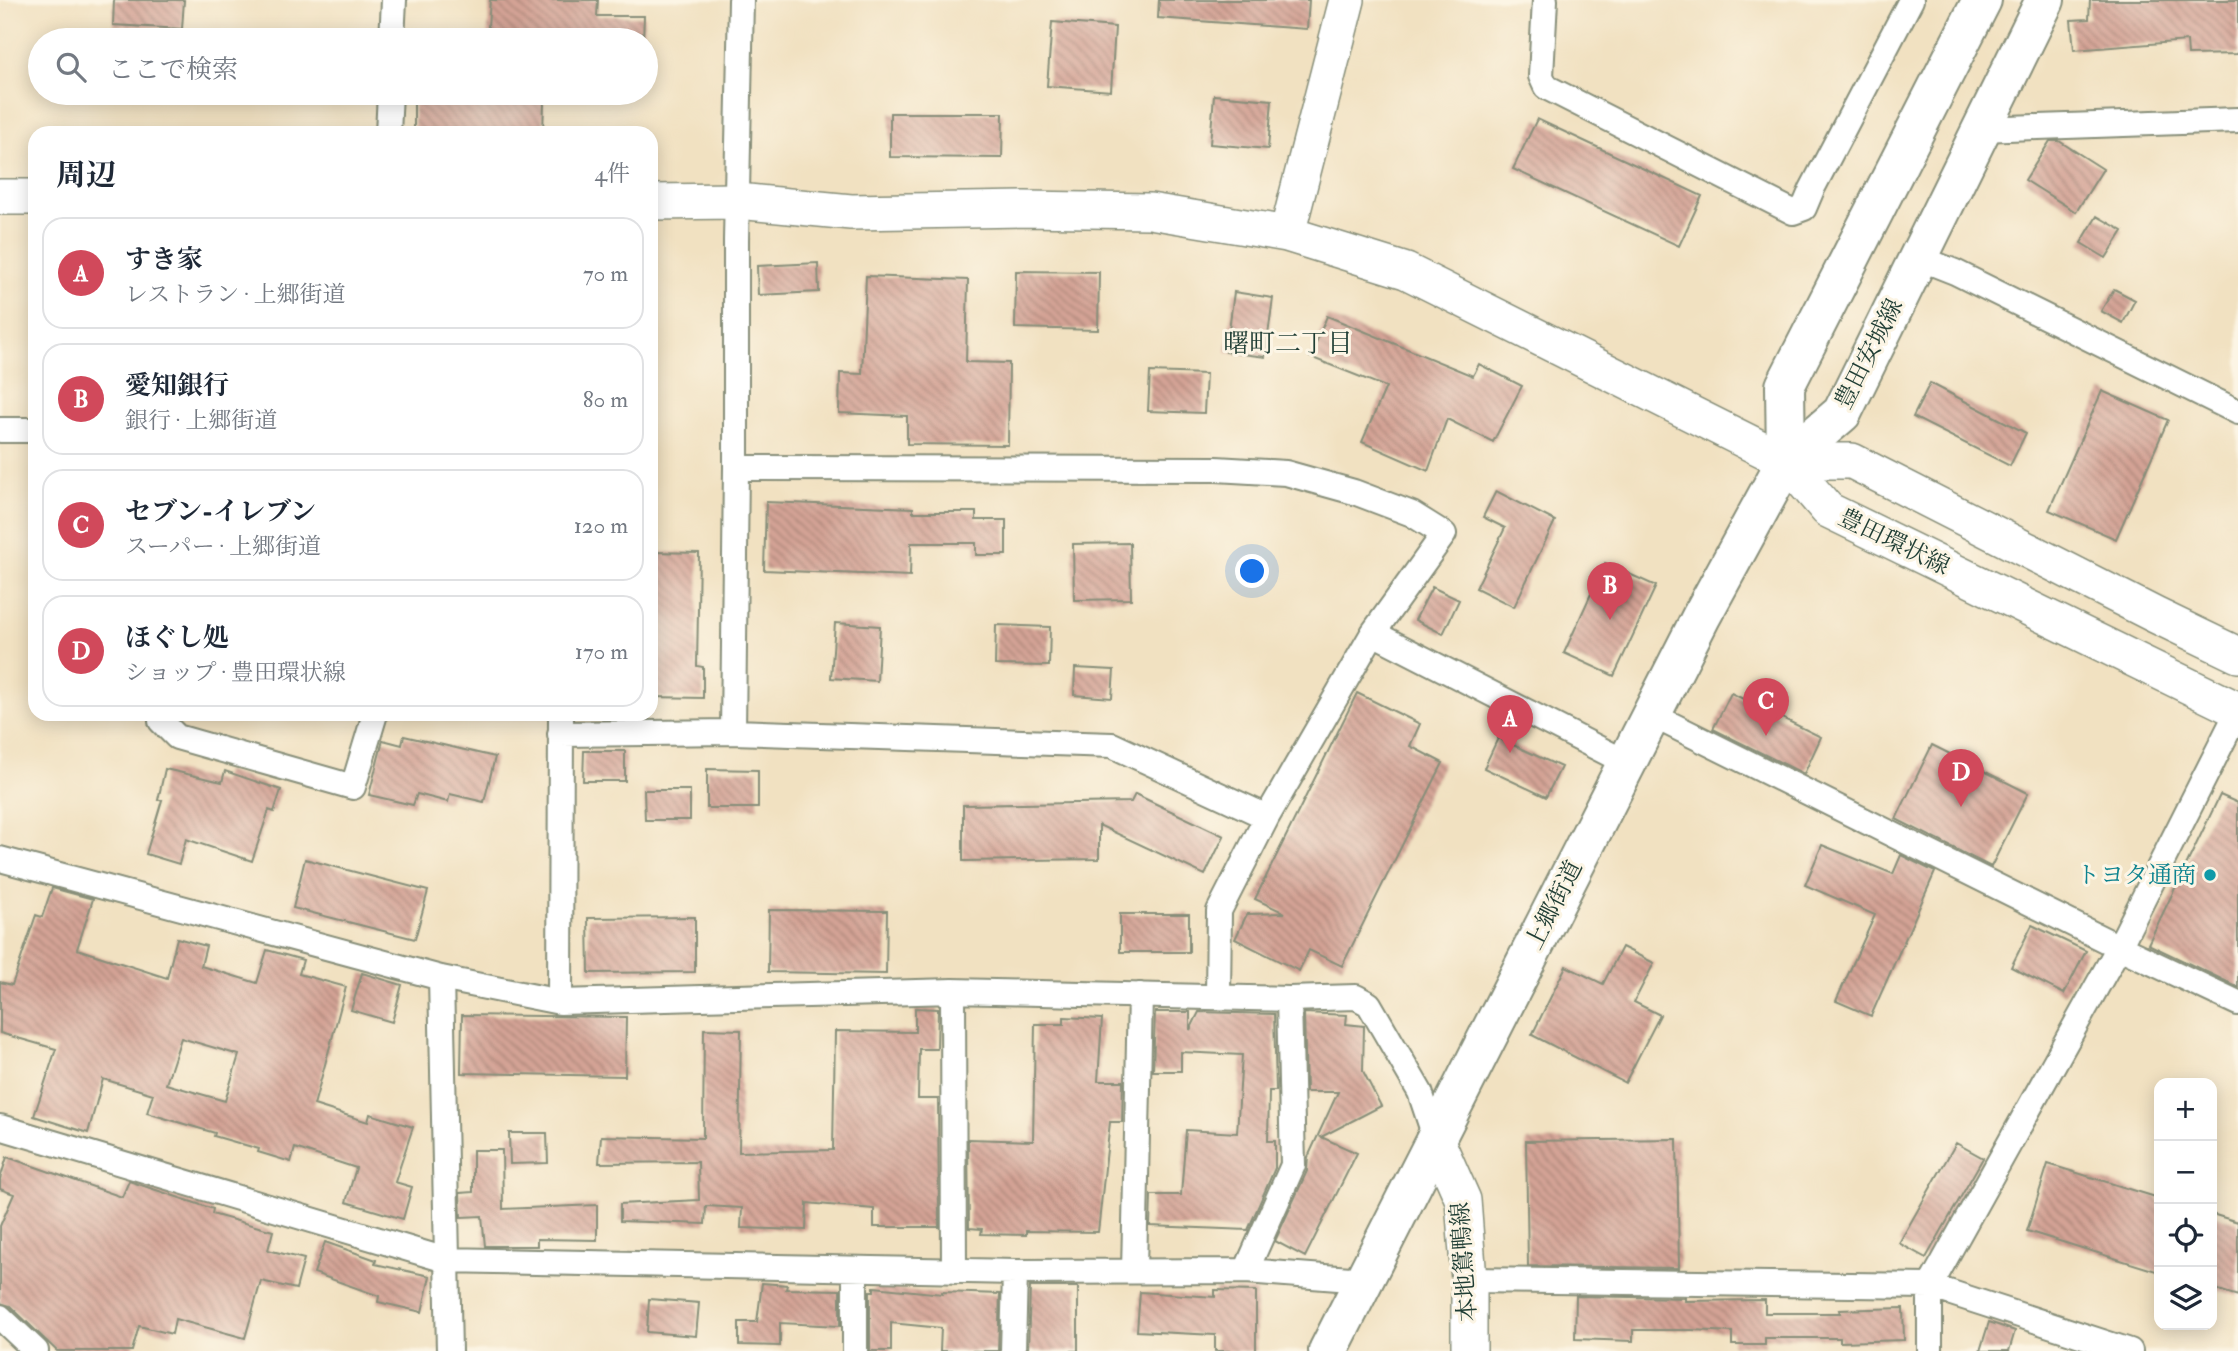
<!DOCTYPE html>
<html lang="ja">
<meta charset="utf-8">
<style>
body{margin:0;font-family:"IM FELL Double Pica","Noto Serif JP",serif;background:#f6f6f7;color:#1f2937}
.controls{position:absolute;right:21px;bottom:21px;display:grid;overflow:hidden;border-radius:14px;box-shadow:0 4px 18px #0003}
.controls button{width:63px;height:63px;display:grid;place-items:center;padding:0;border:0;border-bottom:2px solid #e0e1e3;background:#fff;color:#1f2937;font:35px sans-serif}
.you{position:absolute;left:1253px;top:572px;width:24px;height:24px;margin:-18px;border:5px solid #fff;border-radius:50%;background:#1a73e8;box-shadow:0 0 0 10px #1a73e833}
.badge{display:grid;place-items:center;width:46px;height:46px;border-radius:50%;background:#d1495b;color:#fff;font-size:23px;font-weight:700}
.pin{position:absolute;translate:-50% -58px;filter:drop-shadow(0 2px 4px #0008)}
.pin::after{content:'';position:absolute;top:37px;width:24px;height:21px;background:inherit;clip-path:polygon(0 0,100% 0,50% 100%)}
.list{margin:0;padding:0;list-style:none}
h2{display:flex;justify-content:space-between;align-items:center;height:91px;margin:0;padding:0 28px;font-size:30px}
h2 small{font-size:23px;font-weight:400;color:#747a83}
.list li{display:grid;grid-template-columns:46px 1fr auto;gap:21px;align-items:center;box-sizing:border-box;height:112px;margin:0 14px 14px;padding:0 14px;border:2px solid #e0e1e3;border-radius:21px}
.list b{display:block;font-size:26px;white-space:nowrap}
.list p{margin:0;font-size:23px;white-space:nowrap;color:#747a83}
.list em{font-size:23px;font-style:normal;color:#747a83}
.icon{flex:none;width:38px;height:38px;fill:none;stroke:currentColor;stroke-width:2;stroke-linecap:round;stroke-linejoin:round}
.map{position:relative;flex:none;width:2238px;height:1351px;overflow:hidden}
.search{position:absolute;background:#fff;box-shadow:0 4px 18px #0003;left:28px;top:28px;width:630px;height:77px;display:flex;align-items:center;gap:18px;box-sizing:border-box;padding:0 24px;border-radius:38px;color:#747a83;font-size:26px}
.panel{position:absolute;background:#fff;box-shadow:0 4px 18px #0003;left:28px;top:126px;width:630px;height:595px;border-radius:21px}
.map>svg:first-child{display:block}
.building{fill:url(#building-back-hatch);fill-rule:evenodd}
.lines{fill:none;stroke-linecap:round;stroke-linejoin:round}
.street-casing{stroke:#888f7a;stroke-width:28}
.secondary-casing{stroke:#888f7a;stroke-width:38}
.primary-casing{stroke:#888f7a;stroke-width:42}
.street{stroke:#fff;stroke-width:24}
.secondary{stroke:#fff;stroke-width:35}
.primary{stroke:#fff;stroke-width:38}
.culture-dot{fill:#0f9aa8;stroke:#fcf5e5;stroke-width:2.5}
.labels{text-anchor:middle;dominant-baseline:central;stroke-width:6;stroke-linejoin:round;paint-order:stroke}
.street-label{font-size:24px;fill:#1f3d34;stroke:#fcf5e5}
.culture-label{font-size:24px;fill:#0d838f;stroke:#fcf5e5;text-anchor:end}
.neighbourhood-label{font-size:26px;fill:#1f3d34;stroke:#fcf5e5}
</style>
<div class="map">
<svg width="2238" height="1351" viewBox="0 0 2238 1351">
<defs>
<pattern id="building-back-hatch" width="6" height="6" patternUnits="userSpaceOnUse" patternTransform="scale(1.75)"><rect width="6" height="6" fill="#d4a395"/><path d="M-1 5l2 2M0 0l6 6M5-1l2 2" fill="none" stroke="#ab867a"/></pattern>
</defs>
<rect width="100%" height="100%" fill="#fcf5e5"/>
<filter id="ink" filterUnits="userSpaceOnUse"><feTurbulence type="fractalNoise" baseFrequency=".0143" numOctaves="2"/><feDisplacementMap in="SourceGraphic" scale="14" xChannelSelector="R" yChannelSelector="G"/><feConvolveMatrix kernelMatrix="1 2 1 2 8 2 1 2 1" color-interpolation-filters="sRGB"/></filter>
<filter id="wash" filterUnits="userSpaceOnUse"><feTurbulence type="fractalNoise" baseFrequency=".00686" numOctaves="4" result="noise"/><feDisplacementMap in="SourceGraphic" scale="28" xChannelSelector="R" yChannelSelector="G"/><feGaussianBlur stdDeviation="1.57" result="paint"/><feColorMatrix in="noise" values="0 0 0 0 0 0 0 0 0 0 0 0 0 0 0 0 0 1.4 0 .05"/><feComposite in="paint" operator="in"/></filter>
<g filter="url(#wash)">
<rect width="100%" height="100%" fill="#f1e1c1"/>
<g id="blocks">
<!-- building -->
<path class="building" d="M 114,0 L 184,0 L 182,29 L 113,25 Z
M 490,0 L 598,0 L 597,16 L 644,16 L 643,40 L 487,40 Z
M 1159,0 L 1309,0 L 1307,29 L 1158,18 Z
M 2090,0 L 2238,0 L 2238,54 L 2188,55 L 2187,41 L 2074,50 L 2071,20 L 2089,19 Z
M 1052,22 L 1115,27 L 1111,91 L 1047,86 Z
M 1214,95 L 1272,100 L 1268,149 L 1210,144 Z
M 414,99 L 544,102 L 543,133 L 414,133 Z
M 890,113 L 1003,113 L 1002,158 L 890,157 Z
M 1537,119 L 1702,196 L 1679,246 L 1513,169 Z
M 2050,141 L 2059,141 L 2103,169 L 2076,212 L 2025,180 Z
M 2097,216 L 2123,231 L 2106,258 L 2081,243 Z
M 818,263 L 819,292 L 758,295 L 757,266 Z
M 1016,271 L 1099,272 L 1098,330 L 1015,328 Z
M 866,276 L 968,280 L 966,362 L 1009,363 L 1008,445 L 907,444 L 907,416 L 839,413 L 840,373 L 862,374 Z
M 2114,289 L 2135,300 L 2123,323 L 2101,311 Z
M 1234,292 L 1273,298 L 1265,357 L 1226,352 Z
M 1327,316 L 1473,376 L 1479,364 L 1522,386 L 1493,442 L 1447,419 L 1428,471 L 1362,442 L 1386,387 L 1310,357 Z
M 1150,372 L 1206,374 L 1204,413 L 1148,411 Z
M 1930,383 L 2026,433 L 2010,466 L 1913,417 Z
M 2102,391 L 2168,420 L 2116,539 L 2049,510 Z
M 1496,491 L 1555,521 L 1514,607 L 1476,588 L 1505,528 L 1483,517 Z
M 766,502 L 913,508 L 913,512 L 976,512 L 976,520 L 1006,520 L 1006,555 L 976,555 L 976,543 L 911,543 L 910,576 L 764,570 Z
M 1130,543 L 1131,599 L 1074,600 L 1073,544 Z
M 651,552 L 699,553 L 697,666 L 703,667 L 703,698 L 651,697 Z
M 1605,563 L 1656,586 L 1614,676 L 1564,653 Z
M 1432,587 L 1459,600 L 1443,634 L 1415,620 Z
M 835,623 L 880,626 L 877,681 L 831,678 Z
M 996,625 L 1050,627 L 1049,666 L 995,665 Z
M 1075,668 L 1114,670 L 1112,698 L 1074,695 Z
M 1357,693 L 1420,724 L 1410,746 L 1443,763 L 1342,966 L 1309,950 L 1299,971 L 1235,939 L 1247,914 L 1285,913 L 1255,899 Z
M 1731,693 L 1821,737 L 1804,774 L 1713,729 Z
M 404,736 L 495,757 L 484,802 L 450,794 L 448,802 L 417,794 L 413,805 L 369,795 L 383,740 L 402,745 Z
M 1498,738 L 1561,767 L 1546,797 L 1484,768 Z
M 1932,745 L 2028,793 L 1991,867 L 1896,819 Z
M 584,751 L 625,751 L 625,781 L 583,781 Z
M 165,769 L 222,782 L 225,771 L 281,790 L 274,812 L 269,810 L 252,861 L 186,839 L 179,864 L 146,854 L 162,800 L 158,800 Z
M 707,769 L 758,770 L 758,808 L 707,808 Z
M 644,790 L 690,790 L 690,820 L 645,820 Z
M 1135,794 L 1224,836 L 1205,875 L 1099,825 L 1099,859 L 963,861 L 963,805 L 1131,802 Z
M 2220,795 L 2238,803 L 2238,987 L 2148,944 Z
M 1822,845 L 1893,874 L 1901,855 L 1935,872 L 1871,1016 L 1836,1001 L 1875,915 L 1805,885 Z
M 305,859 L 428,891 L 415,939 L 293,908 Z
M 52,888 L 93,899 L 77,949 L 167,978 L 177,938 L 206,946 L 201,966 L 257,983 L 267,950 L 303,960 L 299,974 L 346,987 L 314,1105 L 368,1122 L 370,1114 L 413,1127 L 395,1182 L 412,1187 L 403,1219 L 346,1202 L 356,1168 L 295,1148 L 291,1162 L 258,1152 L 259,1149 L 214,1136 L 215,1133 L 147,1113 L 153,1094 L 103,1079 L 88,1133 L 34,1116 L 56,1049 L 0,1033 L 0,982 L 12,985 L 36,915 L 42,917 ZM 181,1038 L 239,1055 L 225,1101 L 166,1084 Z
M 769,910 L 887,911 L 886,974 L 768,972 Z
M 1120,914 L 1189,914 L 1189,952 L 1120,952 Z
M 695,917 L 695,972 L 589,973 L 588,918 Z
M 2032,925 L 2086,951 L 2064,994 L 2011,967 Z
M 1622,947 L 1654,963 L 1634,1002 L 1660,1015 L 1625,1083 L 1532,1035 L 1566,966 L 1603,984 Z
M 362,973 L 402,985 L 392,1022 L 351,1010 Z
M 915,1008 L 938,1009 L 937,1049 L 919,1049 L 918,1099 L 938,1099 L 939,1227 L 874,1227 L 874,1209 L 807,1203 L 806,1230 L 741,1228 L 742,1208 L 706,1206 L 705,1224 L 620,1221 L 620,1204 L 699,1200 L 698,1162 L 599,1163 L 601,1136 L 703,1138 L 704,1029 L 741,1030 L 739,1152 L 833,1150 L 835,1031 L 915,1032 Z
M 1155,1012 L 1190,1012 L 1190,1030 L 1199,1012 L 1274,1014 L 1276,1091 L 1269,1091 L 1268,1141 L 1275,1141 L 1275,1168 L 1248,1230 L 1150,1226 L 1151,1195 L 1181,1195 L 1186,1130 L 1237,1133 L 1242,1055 L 1181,1052 L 1181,1071 L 1153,1071 Z
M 1304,1013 L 1347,1015 L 1346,1024 L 1364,1026 L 1363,1071 L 1381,1106 L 1321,1137 L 1357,1153 L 1305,1257 L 1275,1241 L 1307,1171 L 1308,1157 L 1338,1092 L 1306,1092 Z
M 462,1015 L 626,1017 L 625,1076 L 461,1073 Z
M 1064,1017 L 1102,1019 L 1098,1081 L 1123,1081 L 1122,1122 L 1110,1122 L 1098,1232 L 1026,1231 L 1026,1235 L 981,1234 L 982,1229 L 969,1228 L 968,1139 L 1033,1141 L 1035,1024 L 1064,1024 Z
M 509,1133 L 547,1133 L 548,1163 L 510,1164 Z
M 1677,1139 L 1679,1268 L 1528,1266 L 1526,1141 Z
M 1956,1143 L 1983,1158 L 1926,1258 L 1899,1243 Z
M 473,1150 L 502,1150 L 503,1209 L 597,1205 L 597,1240 L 537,1239 L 537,1246 L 485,1246 L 482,1216 L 461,1217 L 460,1193 L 473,1192 Z
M 7,1157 L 122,1197 L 129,1181 L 213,1209 L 212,1214 L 273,1231 L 268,1250 L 304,1259 L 296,1289 L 261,1281 L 245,1338 L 175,1319 L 172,1334 L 139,1326 L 132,1351 L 57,1351 L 10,1306 L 0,1303 L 0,1226 L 14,1194 L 0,1189 L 0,1179 Z
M 2048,1164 L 2159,1198 L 2159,1272 L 2027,1231 Z
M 2212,1214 L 2238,1222 L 2238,1296 L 2212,1288 Z
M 325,1242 L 376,1260 L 375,1264 L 430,1276 L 422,1312 L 378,1302 L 379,1296 L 314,1273 Z
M 762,1283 L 787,1285 L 786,1289 L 840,1290 L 840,1326 L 780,1323 L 780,1346 L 739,1345 L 739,1322 L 757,1322 Z
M 874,1287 L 942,1294 L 942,1292 L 1000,1294 L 998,1351 L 940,1351 L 941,1328 L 891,1323 L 891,1351 L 870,1351 L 870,1291 L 874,1291 Z
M 1030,1287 L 1078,1287 L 1078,1351 L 1028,1351 Z
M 1215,1290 L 1256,1291 L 1256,1351 L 1215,1351 L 1215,1335 L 1137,1331 L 1140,1292 L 1215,1297 Z
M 1576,1296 L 1685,1298 L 1685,1301 L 1765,1300 L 1765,1313 L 1840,1313 L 1839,1310 L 1903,1308 L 1904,1340 L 1840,1342 L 1840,1338 L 1765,1338 L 1765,1345 L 1732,1345 L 1732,1332 L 1692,1330 L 1633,1330 L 1633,1341 L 1575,1339 Z
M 649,1299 L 699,1303 L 696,1336 L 647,1332 Z
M 1989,1322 L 2015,1331 L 2009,1351 L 1980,1351 Z"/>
</g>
</g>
<g filter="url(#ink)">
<use href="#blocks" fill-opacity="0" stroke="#888f7a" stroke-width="2"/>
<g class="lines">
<!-- street casing -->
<g class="street-casing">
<path id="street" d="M 1545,0 L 1541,76 L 1546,87 L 1793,212 L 1804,208 L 1812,189 L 1911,0
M 392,40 L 394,0
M 1981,129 L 2238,120
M 388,133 L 390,93
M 1917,257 L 1955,272 L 2238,412
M 0,430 L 35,430
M 736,468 L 1216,469 L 1286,473 L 1354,492 L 1412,514 L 1444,534 L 1373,633 L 1267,817 L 1219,911 L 1218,996
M 1373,633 L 1627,763
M 161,714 L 161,721 L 177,737 L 353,787 L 375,714
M 1652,715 L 2119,947 L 2238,1003
M 733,732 L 736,468 L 736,240 L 741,0
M 560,734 L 733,732 L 1112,745 L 1267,817
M 0,859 L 441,978 L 560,1002 L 953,991 L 1289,999 L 1356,997 L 1369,1004 L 1420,1092 L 1435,1137
M 441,978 L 449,1351
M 953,991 L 954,1271
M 560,1002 L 561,714
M 0,1127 L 446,1260 L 1015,1272 L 1246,1271 L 1364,1280
M 1134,1271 L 1140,995
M 1246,1271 L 1293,1165 L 1289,999
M 1469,1280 L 1930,1286 L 2130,1351
M 0,1317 L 36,1351
M 855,1351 L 855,1269
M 1013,1351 L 1015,1272
M 1930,1351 L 1930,1286 L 2119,947 L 2238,711"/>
</g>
<!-- secondary casing -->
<g class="secondary-casing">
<path id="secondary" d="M 0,197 L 35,197
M 651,202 L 738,201 L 851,212 L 1024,209 L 1150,211 L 1287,234 L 1406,271 L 1786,461 L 1828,510 L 2238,710
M 1287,234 L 1347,0
M 1786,461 L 1852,461 L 2155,615 L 2238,655
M 1435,1137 L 1463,1200 L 1469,1280 L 1469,1351"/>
</g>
<!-- primary casing -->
<g class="primary-casing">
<path id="primary" d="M 1786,461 L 1785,386 L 1982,0
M 1328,1351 L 1701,617 L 1786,461 L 1842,413 L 2045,0"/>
</g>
<!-- street -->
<use href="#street" class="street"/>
<!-- secondary -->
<use href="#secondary" class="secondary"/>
<!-- primary -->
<use href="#primary" class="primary"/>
</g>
</g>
<!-- markers -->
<circle class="culture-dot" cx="2210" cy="875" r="7"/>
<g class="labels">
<!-- street labels -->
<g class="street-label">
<text transform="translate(1869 354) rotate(-63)">豊田安城線</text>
<text transform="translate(1894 542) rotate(26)">豊田環状線</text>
<text transform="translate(1554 905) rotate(-63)">上郷街道</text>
<text transform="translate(1464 1262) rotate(-94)">本地鴛鴨線</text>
</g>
<!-- culture labels -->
<g class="culture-label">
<text x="2196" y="875">トヨタ通商</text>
</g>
<!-- neighbourhood labels -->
<g class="neighbourhood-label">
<text x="1288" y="344">曙町二丁目</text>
</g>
</g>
</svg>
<div class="controls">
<button>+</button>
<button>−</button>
<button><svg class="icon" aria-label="locate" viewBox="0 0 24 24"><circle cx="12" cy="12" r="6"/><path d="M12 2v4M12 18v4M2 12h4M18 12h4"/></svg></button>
<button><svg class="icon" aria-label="layers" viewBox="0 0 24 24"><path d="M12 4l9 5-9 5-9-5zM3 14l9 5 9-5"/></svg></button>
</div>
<div class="you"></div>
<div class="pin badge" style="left:1510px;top:753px">A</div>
<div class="pin badge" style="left:1610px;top:620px">B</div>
<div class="pin badge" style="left:1766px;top:736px">C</div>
<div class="pin badge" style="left:1961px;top:807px">D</div>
<div class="search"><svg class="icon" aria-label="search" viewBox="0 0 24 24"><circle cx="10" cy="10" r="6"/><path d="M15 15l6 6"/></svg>ここで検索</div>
<section class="panel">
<h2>周辺<small>4件</small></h2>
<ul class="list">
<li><span class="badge">A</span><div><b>すき家</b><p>レストラン · 上郷街道</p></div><em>70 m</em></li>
<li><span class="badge">B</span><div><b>愛知銀行</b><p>銀行 · 上郷街道</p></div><em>80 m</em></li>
<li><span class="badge">C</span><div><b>セブン-イレブン</b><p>スーパー · 上郷街道</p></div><em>120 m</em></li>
<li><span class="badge">D</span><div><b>ほぐし処</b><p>ショップ · 豊田環状線</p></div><em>170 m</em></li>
</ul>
</section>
</div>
